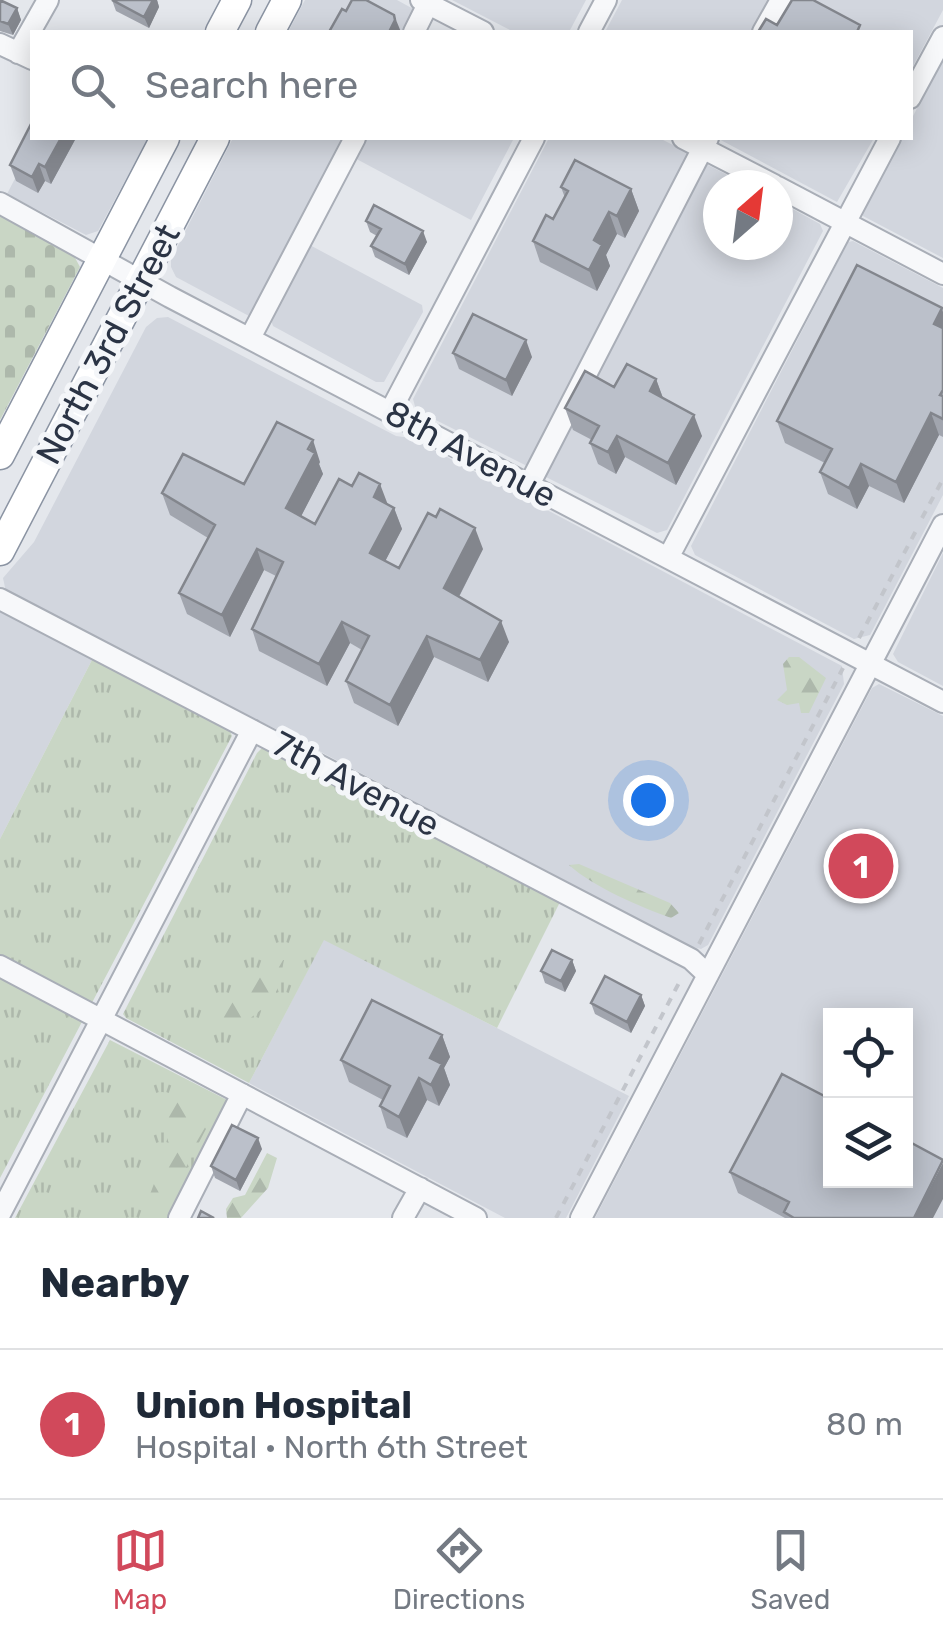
<!DOCTYPE html>
<meta charset="utf-8">
<style>
body{margin:0;font-family:Rubik,sans-serif;background:#f6f6f7;color:#1f2937}
.controls{position:absolute;right:30px;bottom:30px;display:grid;overflow:hidden;border-radius:0px;box-shadow:0 5px 25px #0003}
.controls button{width:90px;height:90px;display:grid;place-items:center;padding:0;border:0;border-bottom:2px solid #e0e1e3;background:#fff;color:#1f2937;font:50px sans-serif}
.compass{position:absolute;left:703px;top:170px;width:90px;height:90px;border-radius:50%;background:#fff;box-shadow:0 5px 25px #0003;rotate:28deg}
.you{position:absolute;left:648px;top:800px;width:35px;height:35px;margin:-25px;border:8px solid #fff;border-radius:50%;background:#1a73e8;box-shadow:0 0 0 15px #1a73e833}
.badge{display:grid;place-items:center;width:65px;height:65px;border-radius:50%;background:#d1495b;color:#fff;font-size:32px;font-weight:700}
.pin{position:absolute;translate:-50% -50%;border:5px solid #fff;box-shadow:0 2px 10px #0006}
.list{margin:0;padding:0;list-style:none}
h2{display:flex;justify-content:space-between;align-items:center;height:130px;margin:0;padding:0 40px;font-size:42px}
h2 small{font-size:32px;font-weight:400;color:#747a83}
.list li{display:grid;grid-template-columns:65px 1fr auto;gap:30px;align-items:center;box-sizing:border-box;height:150px;padding:0 40px;border-top:2px solid #e0e1e3}
.list b{display:block;font-size:38px;white-space:nowrap}
.list p{margin:0;font-size:32px;white-space:nowrap;color:#747a83}
.list em{font-size:32px;font-style:normal;color:#747a83}
.icon{flex:none;width:55px;height:55px;fill:none;stroke:currentColor;stroke-width:2;stroke-linecap:round;stroke-linejoin:round}
.map{position:relative;flex:none;width:943px;height:1218px;overflow:hidden}
.search{position:absolute;background:#fff;box-shadow:0 5px 25px #0003;left:30px;right:30px;top:30px;height:110px;display:flex;align-items:center;gap:25px;box-sizing:border-box;padding:0 35px;border-radius:0px;color:#747a83;font-size:38px}
.sheet{height:280px;background:#fff}
nav{display:flex;justify-content:space-around;align-items:center;box-sizing:border-box;height:140px;border-top:2px solid #e0e1e3;background:#fff;font-size:28px;color:#747a83}
nav a{display:grid;justify-items:center;gap:5px}
nav .on{color:#d1495b}
.map>svg:first-child{display:block}
.built{fill:#d2d6de;fill-rule:evenodd}
.grass{fill:url(#grass-tufts)}
.forest{fill:url(#forest-firs)}
.cemetery{fill:url(#cemetery-stones)}
.lines{fill:none;stroke-linecap:round;stroke-linejoin:round}
.minor-casing{stroke:#a9aeb7;stroke-width:24}
.highway-casing{stroke:#8b94a3;stroke-width:31}
.path{stroke:#c2c5cb;stroke-width:4;stroke-dasharray:8 8;stroke-linecap:butt}
.minor{stroke:#f7f8fa;stroke-width:20}
.highway{stroke:#fff;stroke-width:28}
.wall{fill:#a1a5ae}
.shaded-wall{fill:#83868d}
.building{fill:#bbc0ca;stroke:#83868d;stroke-width:2.5}
.labels{text-anchor:middle;dominant-baseline:central;stroke-width:10;stroke-linejoin:round;paint-order:stroke}
.street-label{font-size:35px;fill:#2b3445;stroke:#f4f6f9}
</style>
<div class="map">
<svg width="943" height="1218" viewBox="0 0 943 1218">
<defs>
<pattern id="grass-tufts" width="24" height="20" patternUnits="userSpaceOnUse" patternTransform="scale(2.5)"><rect width="24" height="20" fill="#c9d6c5"/><path d="M3 7l-1-3M5 7V3M7 7l1-3M15 17l-1-3M17 17v-4M19 17l1-3" fill="none" stroke="#adb8ab"/></pattern>
<pattern id="forest-firs" width="22" height="20" patternUnits="userSpaceOnUse" patternTransform="scale(2.5)"><rect width="22" height="20" fill="#c9d6c5"/><path d="M5 1l3.5 6h-7zM16 11l3.5 6h-7z" fill="#adb8ab"/></pattern>
<pattern id="cemetery-stones" width="16" height="16" patternUnits="userSpaceOnUse" patternTransform="scale(2.5)"><rect width="16" height="16" fill="#c9d6c5"/><path d="M2 7V4a2 2 0 0 1 4 0v3zM10 15v-3a2 2 0 0 1 4 0v3z" fill="#adb8ab"/></pattern>
</defs>
<rect width="100%" height="100%" fill="#e4e7ec"/>
<!-- built -->
<path class="built" d="M 305,0 L 397,0 L 417,11 L 410,32 L 288,32 Z
M 452,0 L 586,0 L 569,32 L 514,32 Z
M 622,0 L 775,0 L 758,32 L 605,32 Z
M 787,0 L 943,0 L 943,10 L 911,70 L 910,32 L 770,32 Z
M 943,58 L 943,258 L 863,216 L 863,212 L 901,138 L 910,138 L 911,120 Z
M 36,138 L 148,138 L 98,231 L 86,235 L 7,194 Z
M 233,138 L 350,138 L 255,314 L 249,316 L 176,277 L 171,267 L 171,259 Z
M 359,138 L 514,138 L 471,220 L 349,155 Z
M 549,138 L 659,138 L 687,152 L 689,157 L 530,466 L 527,466 L 416,410 L 413,399 Z
M 717,138 L 874,138 L 837,202 Z
M 706,164 L 747,185 L 718,185 L 718,245 L 778,245 L 778,201 L 820,224 L 823,231 L 667,530 L 657,533 L 544,476 Z
M 853,241 L 943,288 L 943,495 L 870,635 L 854,639 L 695,555 L 691,546 L 848,242 Z
M 306,243 L 422,305 L 423,312 L 384,382 L 376,382 L 273,326 L 271,320 Z
M 168,317 L 396,436 L 411,438 L 842,666 L 844,684 L 708,945 L 701,949 L 689,946 L 283,732 L 218,703 L 6,592 L 3,578 L 34,542 L 146,327 L 157,318 Z
M 943,553 L 943,686 L 898,662 L 893,654 Z
M 0,610 L 94,656 L 0,839 Z
M 879,684 L 943,716 L 943,1218 L 595,1218 L 872,688 ZM 830,1016 L 906,1016 L 906,1180 L 830,1180 Z
M 324,939 L 629,1096 L 566,1218 L 505,1218 L 249,1083 Z"/>
<!-- grass -->
<path class="grass" d="M 94,656 L 228,727 L 232,736 L 0,1178 L 0,839 Z
M 263,747 L 560,902 L 497,1028 L 324,940 L 249,1083 L 126,1018 L 123,1014 L 257,753 Z
M 110,1040 L 229,1101 L 171,1218 L 15,1218 Z"/>
<!-- forest -->
<path class="forest" d="M 789,657 L 799,657 L 826,678 L 809,713 L 801,713 L 799,703 L 787,705 L 777,700 L 787,690 L 783,664 Z
M 579,864 L 670,903 L 679,913 L 671,918 C 641,907 593,887 569,865 Z
M 270,960 L 284,960 C 282,968 282,978 279,986 C 268,1010 237,1031 211,1033 L 207,1023 C 221,997 248,978 270,960 Z
M 162,1092 L 207,1105 L 207,1127 L 167,1204 L 149,1197 L 169,1144 L 164,1127 L 147,1122 L 146,1099 Z
M 267,1153 L 277,1158 L 268,1188 L 241,1218 L 227,1218 L 226,1209 L 233,1198 L 245,1195 Z"/>
<!-- cemetery -->
<path class="cemetery" d="M 0,216 L 73,254 L 80,267 L 0,420 Z"/>
<g class="lines">
<!-- minor casing -->
<g class="minor-casing">
<path id="minor" d="M 421,0 L 483,32
M 414,32 L 430,0
M 589,32 L 606,0
M 763,32 L 781,0
M 0,44 L 32,59
M 18,53 L 48,0
M 910,98 L 943,37
M 683,138 L 774,185
M 778,187 L 943,274
M 0,203 L 170,297 L 943,702
M 250,338 L 355,138
M 390,412 L 534,138
M 529,485 L 708,138
M 668,558 L 890,138
M 0,599 L 691,959 L 708,975
M 0,966 L 476,1218
M 0,1214 L 252,730
M 179,1218 L 242,1094
M 403,1218 L 420,1188
M 581,1218 L 943,525"/>
</g>
<!-- highway casing -->
<g class="highway-casing">
<path id="highway" d="M 220,32 L 237,0
M 270,32 L 287,0
M 0,455 L 165,138
M 0,551 L 215,138"/>
</g>
<!-- path -->
<path class="path" d="M 922,518 L 943,479
M 859,638 L 918,527
M 699,944 L 843,668
M 556,1218 L 681,979"/>
<!-- minor -->
<use href="#minor" class="minor"/>
<!-- highway -->
<use href="#highway" class="highway"/>
</g>
<!-- wall -->
<path class="wall" d="M 0,0 L 17,8 L 21,20 L 13,35 L 0,31 Z
M 112,0 L 157,0 L 159,7 L 149,28 L 116,11 Z
M 32,138 L 76,138 L 51,184 L 45,181 L 38,193 L 16,181 L 10,165 Z
M 561,187 L 631,189 L 639,211 L 625,238 L 617,234 L 606,255 L 610,266 L 597,291 L 540,262 L 533,241 L 553,219 L 565,198 Z
M 366,221 L 427,242 L 409,275 L 375,257 L 371,246 L 377,236 L 370,232 Z
M 943,312 L 943,437 L 939,435 L 904,503 L 869,486 L 857,509 L 828,494 L 820,472 L 825,463 L 785,443 L 777,421 Z
M 453,353 L 532,357 L 512,396 L 459,369 Z
M 656,379 L 663,398 L 702,436 L 676,485 L 625,457 L 616,474 L 598,464 L 590,443 L 592,440 L 573,430 L 565,408 L 614,387 Z
M 320,462 L 319,464 L 323,474 L 301,516 L 315,524 L 388,504 L 394,508 L 402,529 L 385,561 L 399,568 L 483,549 L 459,597 L 509,642 L 488,682 L 434,657 L 398,726 L 354,703 L 346,681 L 362,650 L 350,643 L 327,686 L 259,651 L 252,629 L 276,576 L 264,570 L 230,637 L 187,614 L 179,593 L 208,538 L 170,515 L 162,493 L 244,484 Z
M 572,960 L 576,971 L 565,992 L 545,983 L 541,971 Z
M 641,995 L 645,1006 L 631,1033 L 595,1014 L 591,1003 Z
M 442,1035 L 450,1057 L 444,1068 L 450,1085 L 439,1106 L 427,1100 L 407,1138 L 387,1128 L 380,1106 L 383,1100 L 349,1082 L 341,1060 Z
M 262,1149 L 240,1191 L 215,1178 L 211,1166 Z
M 730,1172 L 933,1218 L 785,1218 L 738,1193 Z"/>
<!-- shaded-wall -->
<path class="shaded-wall" d="M 153,0 L 157,0 L 159,7 L 149,28 L 144,17 Z
M 17,8 L 21,20 L 13,35 L 8,24 Z
M 394,15 L 401,32 L 389,32 Z
M 61,138 L 76,138 L 51,184 L 45,167 Z
M 39,164 L 45,181 L 38,193 L 32,177 Z
M 631,189 L 639,211 L 625,238 L 617,216 Z
M 609,212 L 617,234 L 606,255 L 610,266 L 597,291 L 589,270 L 594,240 Z
M 423,231 L 427,242 L 409,275 L 405,264 Z
M 942,308 L 943,312 L 943,342 L 934,324 Z
M 526,340 L 532,357 L 512,396 L 506,380 Z
M 656,379 L 664,401 L 650,391 Z
M 931,413 L 939,435 L 904,503 L 896,482 Z
M 694,415 L 702,436 L 676,485 L 668,463 Z
M 617,436 L 625,457 L 616,474 L 608,452 Z
M 313,440 L 320,462 L 319,464 L 323,474 L 294,530 L 286,508 Z
M 861,464 L 869,486 L 857,509 L 849,488 Z
M 380,484 L 388,505 L 374,497 Z
M 394,508 L 402,529 L 378,575 L 370,553 Z
M 475,528 L 483,549 L 452,610 L 444,588 Z
M 257,549 L 264,570 L 230,637 L 222,615 Z
M 501,621 L 509,642 L 488,682 L 480,660 Z
M 342,622 L 350,643 L 327,686 L 319,664 Z
M 427,636 L 434,657 L 398,726 L 390,705 Z
M 572,960 L 576,971 L 565,992 L 561,981 Z
M 641,995 L 645,1006 L 631,1033 L 627,1022 Z
M 442,1035 L 450,1057 L 444,1068 L 450,1085 L 439,1106 L 431,1085 L 430,1058 Z
M 419,1078 L 427,1100 L 407,1138 L 399,1117 Z
M 258,1138 L 262,1149 L 240,1191 L 236,1180 Z
M 943,1163 L 943,1199 L 933,1218 L 914,1218 Z"/>
<!-- building -->
<path class="building" d="M 0,0 L 17,8 L 8,24 L 0,21 Z
M 112,0 L 153,0 L 144,17 Z
M 352,0 L 366,0 L 394,15 L 395,20 L 389,32 L 329,32 L 342,9 L 346,11 Z
M 792,0 L 813,0 L 860,25 L 857,32 L 758,32 L 766,19 L 777,25 Z
M 32,122 L 32,138 L 61,138 L 45,167 L 39,164 L 32,177 L 10,165 Z
M 575,160 L 631,189 L 617,216 L 609,212 L 594,240 L 602,245 L 589,270 L 533,241 L 546,215 L 553,219 L 568,191 L 561,187 Z
M 374,205 L 423,231 L 405,264 L 371,246 L 381,229 L 366,221 Z
M 857,265 L 942,308 L 934,324 L 943,328 L 943,390 L 940,395 L 943,396 L 943,419 L 931,413 L 896,482 L 861,464 L 849,488 L 820,472 L 832,449 L 777,421 Z
M 473,314 L 526,340 L 506,380 L 453,353 Z
M 627,364 L 656,379 L 650,391 L 694,415 L 668,463 L 617,436 L 608,452 L 590,443 L 599,426 L 565,408 L 585,371 L 614,387 Z
M 277,422 L 313,440 L 308,449 L 315,453 L 286,508 L 315,524 L 339,479 L 352,486 L 359,473 L 380,484 L 374,497 L 394,508 L 370,553 L 399,568 L 428,513 L 436,517 L 440,509 L 475,528 L 444,588 L 501,621 L 480,660 L 427,636 L 390,705 L 346,681 L 369,636 L 342,622 L 319,664 L 252,629 L 283,562 L 257,549 L 222,615 L 179,593 L 215,525 L 162,493 L 183,454 L 244,484 Z
M 552,950 L 572,960 L 561,981 L 541,971 Z
M 605,976 L 641,995 L 627,1022 L 591,1003 Z
M 372,1000 L 442,1035 L 430,1058 L 442,1064 L 431,1085 L 419,1078 L 399,1117 L 380,1106 L 390,1086 L 341,1060 Z
M 782,1074 L 830,1099 L 830,1180 L 906,1180 L 906,1140 L 943,1160 L 914,1218 L 794,1218 L 784,1212 L 789,1202 L 730,1172 Z
M 232,1125 L 258,1138 L 236,1180 L 211,1166 Z
M 201,1211 L 214,1218 L 198,1218 Z"/>
<g class="labels">
<!-- street labels -->
<g class="street-label">
<text transform="translate(108 344) rotate(-62)">North 3rd Street</text>
<text transform="translate(471 454) rotate(28)">8th Avenue</text>
<text transform="translate(356 784) rotate(28)">7th Avenue</text>
</g>
</g>
</svg>
<div class="controls">
<button><svg class="icon" aria-label="locate" viewBox="0 0 24 24"><circle cx="12" cy="12" r="6"/><path d="M12 2v4M12 18v4M2 12h4M18 12h4"/></svg></button>
<button><svg class="icon" aria-label="layers" viewBox="0 0 24 24"><path d="M12 4l9 5-9 5-9-5zM3 14l9 5 9-5"/></svg></button>
</div>
<svg class="compass" viewBox="-18 -18 36 36"><path d="M0-13l5 13h-10z" fill="#e53935"/><path d="M0 13l5-13h-10z" fill="#747a83"/></svg>
<div class="you"></div>
<div class="pin badge" style="left:861px;top:866px">1</div>
<div class="search"><svg class="icon" aria-label="search" viewBox="0 0 24 24"><circle cx="10" cy="10" r="6"/><path d="M15 15l6 6"/></svg>Search here</div>
</div>
<section class="sheet">
<h2>Nearby<small></small></h2>
<ul class="list">
<li><span class="badge">1</span><div><b>Union Hospital</b><p>Hospital · North 6th Street</p></div><em>80 m</em></li>
</ul>
</section>
<nav>
<a class="on"><svg class="icon" aria-label="map" viewBox="0 0 24 24"><path d="M3 6l6-2 6 2 6-2v14l-6 2-6-2-6 2zM9 4v14M15 6v14"/></svg>Map</a>
<a><svg class="icon" aria-label="directions" viewBox="0 0 24 24"><path d="M12 3l9 9-9 9-9-9zM9 14v-3h6M13 9l2 2-2 2"/></svg>Directions</a>
<a><svg class="icon" aria-label="saved" viewBox="0 0 24 24"><path d="M7 4h10v16l-5-4-5 4z"/></svg>Saved</a>
</nav>
